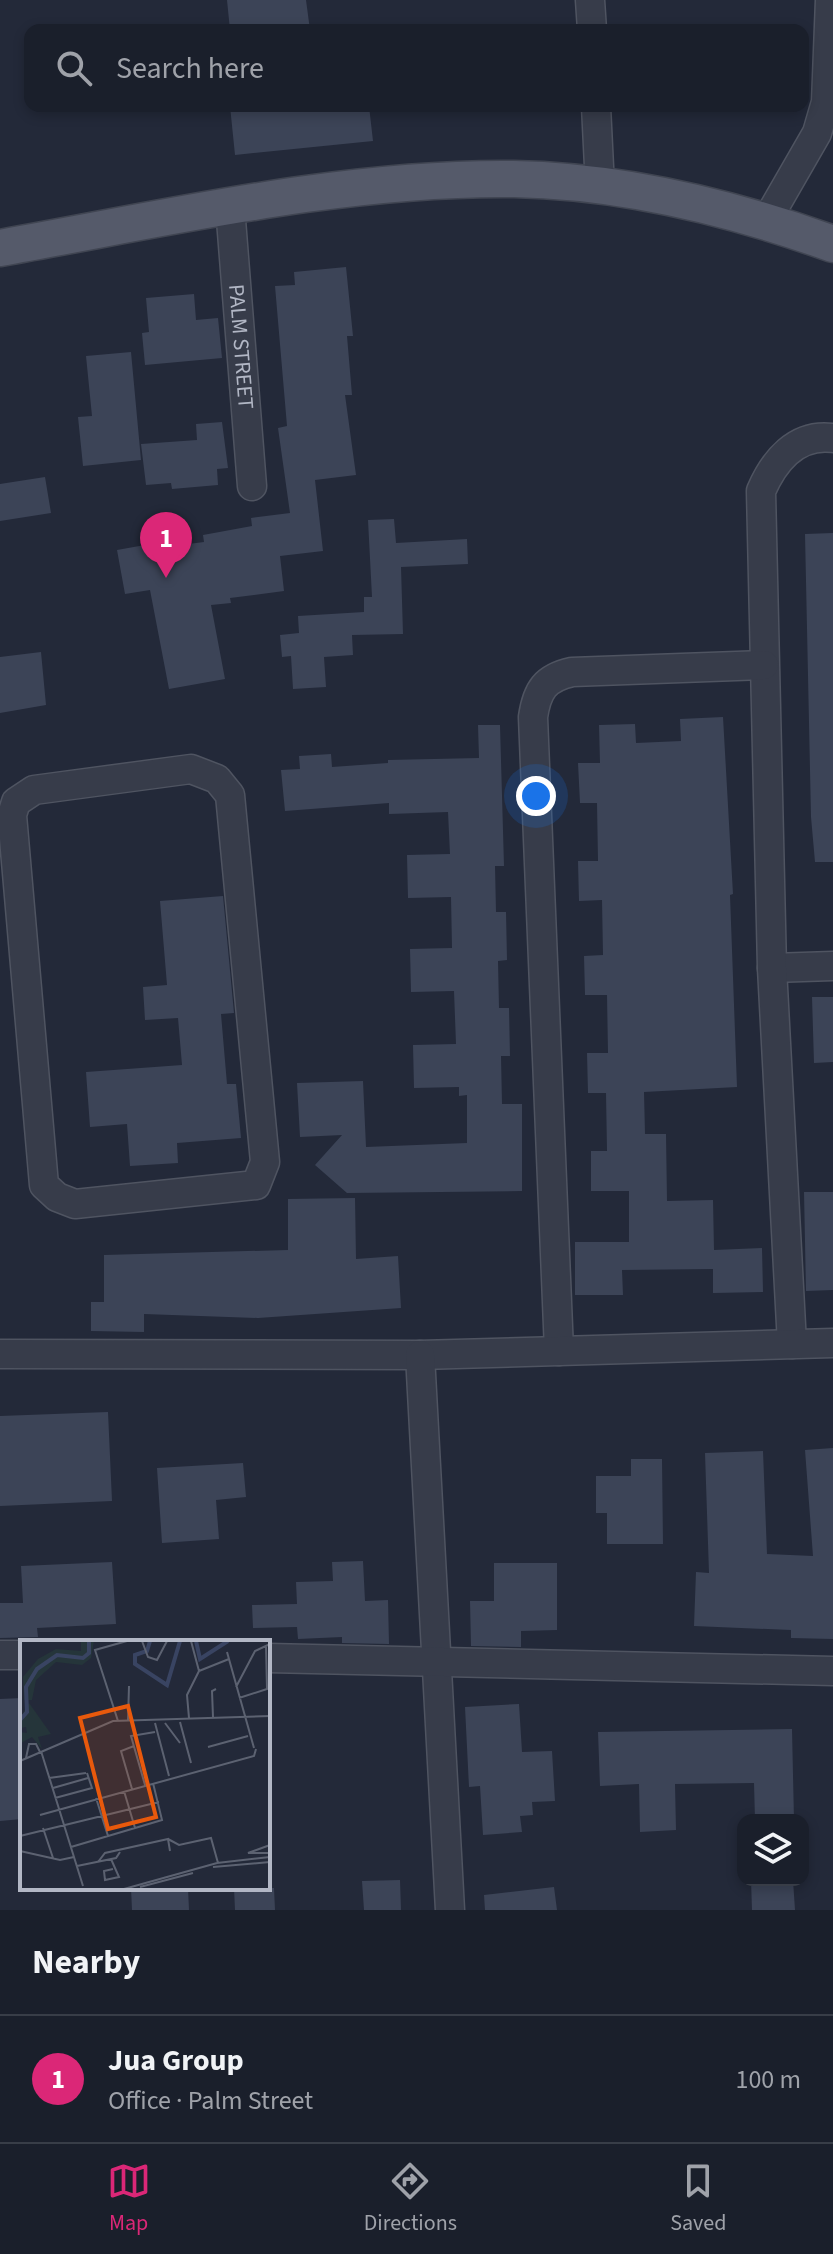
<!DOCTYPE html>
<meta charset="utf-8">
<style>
body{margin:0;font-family:"Source Sans 3",sans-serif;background:#232733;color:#f1f3f6}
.controls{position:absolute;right:24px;bottom:24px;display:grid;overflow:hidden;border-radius:16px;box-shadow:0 4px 12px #0003}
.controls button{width:72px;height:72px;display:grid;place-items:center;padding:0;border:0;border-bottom:2px solid #383d47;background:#1a1f2b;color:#f1f3f6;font:40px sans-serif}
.you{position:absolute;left:536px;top:796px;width:28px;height:28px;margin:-20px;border:6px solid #fff;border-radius:50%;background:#1a73e8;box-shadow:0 0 0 12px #1a73e833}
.badge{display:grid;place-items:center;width:52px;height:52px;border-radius:50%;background:#db2777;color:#fff;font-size:26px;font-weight:700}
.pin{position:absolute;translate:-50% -66px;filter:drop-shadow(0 2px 4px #0008)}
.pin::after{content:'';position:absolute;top:42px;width:28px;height:24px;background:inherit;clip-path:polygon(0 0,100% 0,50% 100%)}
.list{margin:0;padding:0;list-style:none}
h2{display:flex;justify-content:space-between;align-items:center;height:104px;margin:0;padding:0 32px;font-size:34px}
h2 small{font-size:26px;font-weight:400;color:#9fa2a9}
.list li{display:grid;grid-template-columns:52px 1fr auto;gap:24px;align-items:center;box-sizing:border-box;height:128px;padding:0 32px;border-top:2px solid #383d47}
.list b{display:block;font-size:30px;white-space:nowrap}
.list p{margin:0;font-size:26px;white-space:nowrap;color:#9fa2a9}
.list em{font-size:26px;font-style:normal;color:#9fa2a9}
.icon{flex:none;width:44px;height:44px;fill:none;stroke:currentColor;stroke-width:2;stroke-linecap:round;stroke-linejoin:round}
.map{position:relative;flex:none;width:833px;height:1910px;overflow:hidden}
.search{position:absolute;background:#1a1f2b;box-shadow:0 4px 12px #0003;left:24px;right:24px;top:24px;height:88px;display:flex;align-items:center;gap:20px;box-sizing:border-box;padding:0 28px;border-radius:16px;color:#9fa2a9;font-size:30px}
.sheet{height:232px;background:#1a1f2b}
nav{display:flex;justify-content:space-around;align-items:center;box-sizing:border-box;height:112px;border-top:2px solid #383d47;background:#1a1f2b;font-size:22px;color:#9fa2a9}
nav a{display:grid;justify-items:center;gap:4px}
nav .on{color:#db2777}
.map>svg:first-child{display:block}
.building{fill:#3c4457}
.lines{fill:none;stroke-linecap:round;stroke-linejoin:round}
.minor-casing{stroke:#4f5461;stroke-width:31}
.major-casing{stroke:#404552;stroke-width:39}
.minor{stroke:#373c4a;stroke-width:28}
.major{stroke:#555a6a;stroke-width:36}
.labels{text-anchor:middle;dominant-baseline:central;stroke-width:6;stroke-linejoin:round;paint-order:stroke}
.street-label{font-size:22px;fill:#b2b7c5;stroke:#1c212e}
.inset-river{fill:none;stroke:#394462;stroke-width:4}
.inset-road{fill:none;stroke:#5c6271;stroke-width:2}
.view{fill:#e8590c;fill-opacity:0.15;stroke:#e8590c;stroke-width:4}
.inset-edge{fill:none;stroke:#b2b7c5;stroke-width:4}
</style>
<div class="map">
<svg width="833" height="1910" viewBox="0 0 833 1910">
<rect width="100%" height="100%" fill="#232939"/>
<!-- building -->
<path class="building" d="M 227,0 L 306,0 L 310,30 L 230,30 Z
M 230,106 L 369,106 L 373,141 L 235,155 Z
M 346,267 L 353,336 L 347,336 L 352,395 L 345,395 L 356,475 L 315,480 L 323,551 L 280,556 L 284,591 L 230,598 L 231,603 L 211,605 L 225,679 L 169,689 L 150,590 L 125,594 L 117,550 L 156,543 L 157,548 L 204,542 L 203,535 L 252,526 L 251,518 L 290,513 L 278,428 L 287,426 L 275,286 L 295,285 L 294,272 Z
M 194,294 L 196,320 L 218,318 L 222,358 L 145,365 L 142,333 L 149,332 L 146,298 Z
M 131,352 L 141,460 L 83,466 L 78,417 L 92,416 L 86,356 Z
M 222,422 L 228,468 L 217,469 L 218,485 L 172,489 L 171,483 L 146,485 L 141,444 L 197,440 L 196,424 Z
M 45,477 L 51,513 L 0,521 L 0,484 Z
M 394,519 L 396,543 L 467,539 L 468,564 L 401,567 L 403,634 L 352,635 L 353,655 L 324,657 L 326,687 L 293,689 L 291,656 L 282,657 L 280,635 L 299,633 L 298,616 L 364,612 L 364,597 L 372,597 L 368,520 Z
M 833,533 L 833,862 L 815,862 L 811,817 L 805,534 Z
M 41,652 L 46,705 L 0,713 L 0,657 Z
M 723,717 L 733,894 L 730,895 L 737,1087 L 644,1092 L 645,1134 L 666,1134 L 667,1201 L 713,1200 L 714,1250 L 762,1248 L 763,1292 L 713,1293 L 713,1269 L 622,1270 L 623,1295 L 575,1295 L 575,1242 L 629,1242 L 629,1191 L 591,1191 L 591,1151 L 607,1151 L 606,1093 L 588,1093 L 587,1053 L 608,1053 L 607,995 L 585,995 L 584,956 L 603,955 L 602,900 L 579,901 L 578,861 L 598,861 L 597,803 L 580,803 L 578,763 L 600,763 L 599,725 L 635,724 L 636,743 L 681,741 L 680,719 Z
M 478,725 L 500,725 L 504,866 L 495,866 L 496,912 L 506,912 L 507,960 L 498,961 L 499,1008 L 509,1008 L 510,1056 L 501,1056 L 502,1104 L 522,1104 L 522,1191 L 347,1193 L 315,1165 L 342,1135 L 300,1137 L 297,1083 L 363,1081 L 366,1147 L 467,1143 L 467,1095 L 459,1096 L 459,1087 L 414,1088 L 413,1045 L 456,1044 L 454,991 L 411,992 L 410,949 L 452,948 L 451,897 L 408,898 L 407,855 L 450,854 L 448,812 L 389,814 L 389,803 L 285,811 L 281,770 L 300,769 L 299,756 L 331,754 L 332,767 L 388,763 L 388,760 L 479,758 Z
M 223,896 L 234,1013 L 221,1014 L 227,1084 L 236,1084 L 241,1138 L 177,1143 L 178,1163 L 130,1166 L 127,1124 L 90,1127 L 86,1072 L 182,1065 L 178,1018 L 145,1020 L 143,987 L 167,985 L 160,901 Z
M 812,997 L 833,997 L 833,1062 L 814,1063 Z
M 804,1192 L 833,1192 L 833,1290 L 806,1291 Z
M 355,1198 L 356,1259 L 398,1256 L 401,1308 L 258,1318 L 144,1314 L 144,1332 L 91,1331 L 91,1302 L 104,1302 L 104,1255 L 288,1250 L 288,1199 Z
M 108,1412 L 112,1501 L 0,1506 L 0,1416 Z
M 833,1448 L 833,1639 L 791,1638 L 791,1630 L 694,1626 L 696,1572 L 709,1573 L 705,1453 L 763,1451 L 767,1554 L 813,1556 L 805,1450 Z
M 631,1459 L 662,1459 L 663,1544 L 607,1544 L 607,1513 L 596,1513 L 596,1476 L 631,1476 Z
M 243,1463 L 246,1497 L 216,1500 L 219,1539 L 162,1543 L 157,1468 Z
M 363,1561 L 365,1601 L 388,1600 L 389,1644 L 342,1643 L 342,1637 L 298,1639 L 297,1627 L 253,1628 L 252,1605 L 297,1604 L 296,1582 L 333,1581 L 332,1562 Z
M 112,1562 L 116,1624 L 37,1628 L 38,1637 L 0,1638 L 0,1603 L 23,1603 L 21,1566 Z
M 494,1563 L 557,1563 L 557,1630 L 521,1631 L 521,1647 L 471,1646 L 470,1601 L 494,1601 Z
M 22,1698 L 22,1819 L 0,1821 L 0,1699 Z
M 519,1704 L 522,1752 L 552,1751 L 555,1801 L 532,1802 L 533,1815 L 520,1816 L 522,1832 L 483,1835 L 480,1786 L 469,1787 L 465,1707 Z
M 792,1729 L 794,1820 L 755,1820 L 754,1783 L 675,1784 L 676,1830 L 640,1832 L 639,1784 L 600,1786 L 598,1732 Z
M 400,1880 L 401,1910 L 364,1910 L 362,1881 Z
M 751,1880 L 793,1880 L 795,1910 L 752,1910 Z
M 554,1887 L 557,1910 L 485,1910 L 484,1895 Z
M 131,1888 L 188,1888 L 189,1910 L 132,1910 Z
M 234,1888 L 274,1888 L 275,1910 L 235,1910 Z"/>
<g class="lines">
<!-- minor casing -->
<g class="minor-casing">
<g id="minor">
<path d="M 590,0 L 592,30"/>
<path d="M 596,106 L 600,187"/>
<path id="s1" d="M 230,207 L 252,486"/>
<path d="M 767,220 L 817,133 L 826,102 L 830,0"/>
<path d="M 191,769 L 217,779 L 230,795 L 265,1162 L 256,1185 L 75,1204 L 57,1197 L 44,1185 L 12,815 L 16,802 L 34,790 Z"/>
<path d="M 772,968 L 833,966"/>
<path d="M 792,1344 L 772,968 L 761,491 C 774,461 796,433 833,438"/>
<path d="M 559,1351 L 533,717 C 537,690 545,678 572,672 L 764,665"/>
<path d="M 0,1354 L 420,1355 L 833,1343"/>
<path d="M 420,1355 L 450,1910"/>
<path d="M 0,1655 L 22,1655"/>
<path d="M 268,1658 L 833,1671"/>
</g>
</g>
<!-- major casing -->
<g class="major-casing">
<path id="major" d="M 0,248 C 169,218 342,177 514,179 C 621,181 733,208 833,244"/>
</g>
<!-- minor -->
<use href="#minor" class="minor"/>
<!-- major -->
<use href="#major" class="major"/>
</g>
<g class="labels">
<!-- street labels -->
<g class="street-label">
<text stroke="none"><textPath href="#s1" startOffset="140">PALM STREET</textPath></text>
</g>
</g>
<!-- overview -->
<g transform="translate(20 1640)">
<rect width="250" height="250" fill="#232939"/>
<path d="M 61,1 L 74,1 L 71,18 L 62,25 L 36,22 L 16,40 L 12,60 L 4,60 L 3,37 L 18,19 L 36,9 L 61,11 ZM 9,63 L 31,94 L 18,97 L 22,109 L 12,97 L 1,103 L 0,92 L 7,93 L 6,87 L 0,88 L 0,78 Z" fill="#25353a"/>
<path class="inset-river" d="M 130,1 L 127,11 L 115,15 L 115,24 L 147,45 L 160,1M 176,1 L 180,19 L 208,1M 0,80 L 7,72 L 6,47 L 17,29 L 37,15 L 63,18 L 69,13 L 69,1"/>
<path class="inset-road" d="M 122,1 L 128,17 L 137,20 L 147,1M 171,1 L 179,31M 207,12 L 234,108M 179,31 L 209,19M 216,47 L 235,11 L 250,4M 219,58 L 247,49 L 246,6M 193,77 L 192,51 L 196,49M 169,78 L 167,55 L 179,31M 108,80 L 109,46M 98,81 L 75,10 L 107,1M 160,82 L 171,123M 135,83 L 149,136M 145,83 L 160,103M 188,107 L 228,96M 21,111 L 63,246M 6,118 L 9,104 L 16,104 L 20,112M 0,121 L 93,81 L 250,76M 29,138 L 66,133M 125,145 L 111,96 L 135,92M 33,148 L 68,138M 112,149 L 101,111 L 114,106M 104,151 L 115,188M 35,158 L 72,148 L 67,133M 76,158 L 88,196M 20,175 L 234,116 L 236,109M 23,188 L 33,218M 0,196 L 139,162M 148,199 L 159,205 L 191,198 L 198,223M 250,205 L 228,213 L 250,213M 51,207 L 142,180 L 133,143M 0,211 L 40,220 L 54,217M 91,219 L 99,237 L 85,240 L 84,231 L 93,229M 78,222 L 85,213 L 148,199 L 150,211M 57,226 L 96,218 L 100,212M 193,227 L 250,222M 120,247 L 173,233M 104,249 L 197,223 L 250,217"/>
<path class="view" d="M 108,66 L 136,177 L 88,189 L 60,78 Z"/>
<rect width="250" height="250" class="inset-edge"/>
</g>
</svg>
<div class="controls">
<button><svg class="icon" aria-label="layers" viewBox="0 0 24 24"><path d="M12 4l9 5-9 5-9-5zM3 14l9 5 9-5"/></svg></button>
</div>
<div class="you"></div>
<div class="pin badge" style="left:166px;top:578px">1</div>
<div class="search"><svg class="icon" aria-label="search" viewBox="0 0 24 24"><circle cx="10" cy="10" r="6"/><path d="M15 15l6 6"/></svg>Search here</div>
</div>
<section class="sheet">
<h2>Nearby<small></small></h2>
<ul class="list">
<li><span class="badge">1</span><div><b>Jua Group</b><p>Office · Palm Street</p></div><em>100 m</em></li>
</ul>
</section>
<nav>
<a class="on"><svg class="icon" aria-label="map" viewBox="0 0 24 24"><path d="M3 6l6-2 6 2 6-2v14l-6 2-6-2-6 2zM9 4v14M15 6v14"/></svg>Map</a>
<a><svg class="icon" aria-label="directions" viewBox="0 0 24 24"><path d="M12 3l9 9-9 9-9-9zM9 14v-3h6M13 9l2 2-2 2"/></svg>Directions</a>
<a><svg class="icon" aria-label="saved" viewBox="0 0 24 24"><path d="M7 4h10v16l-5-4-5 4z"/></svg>Saved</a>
</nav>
